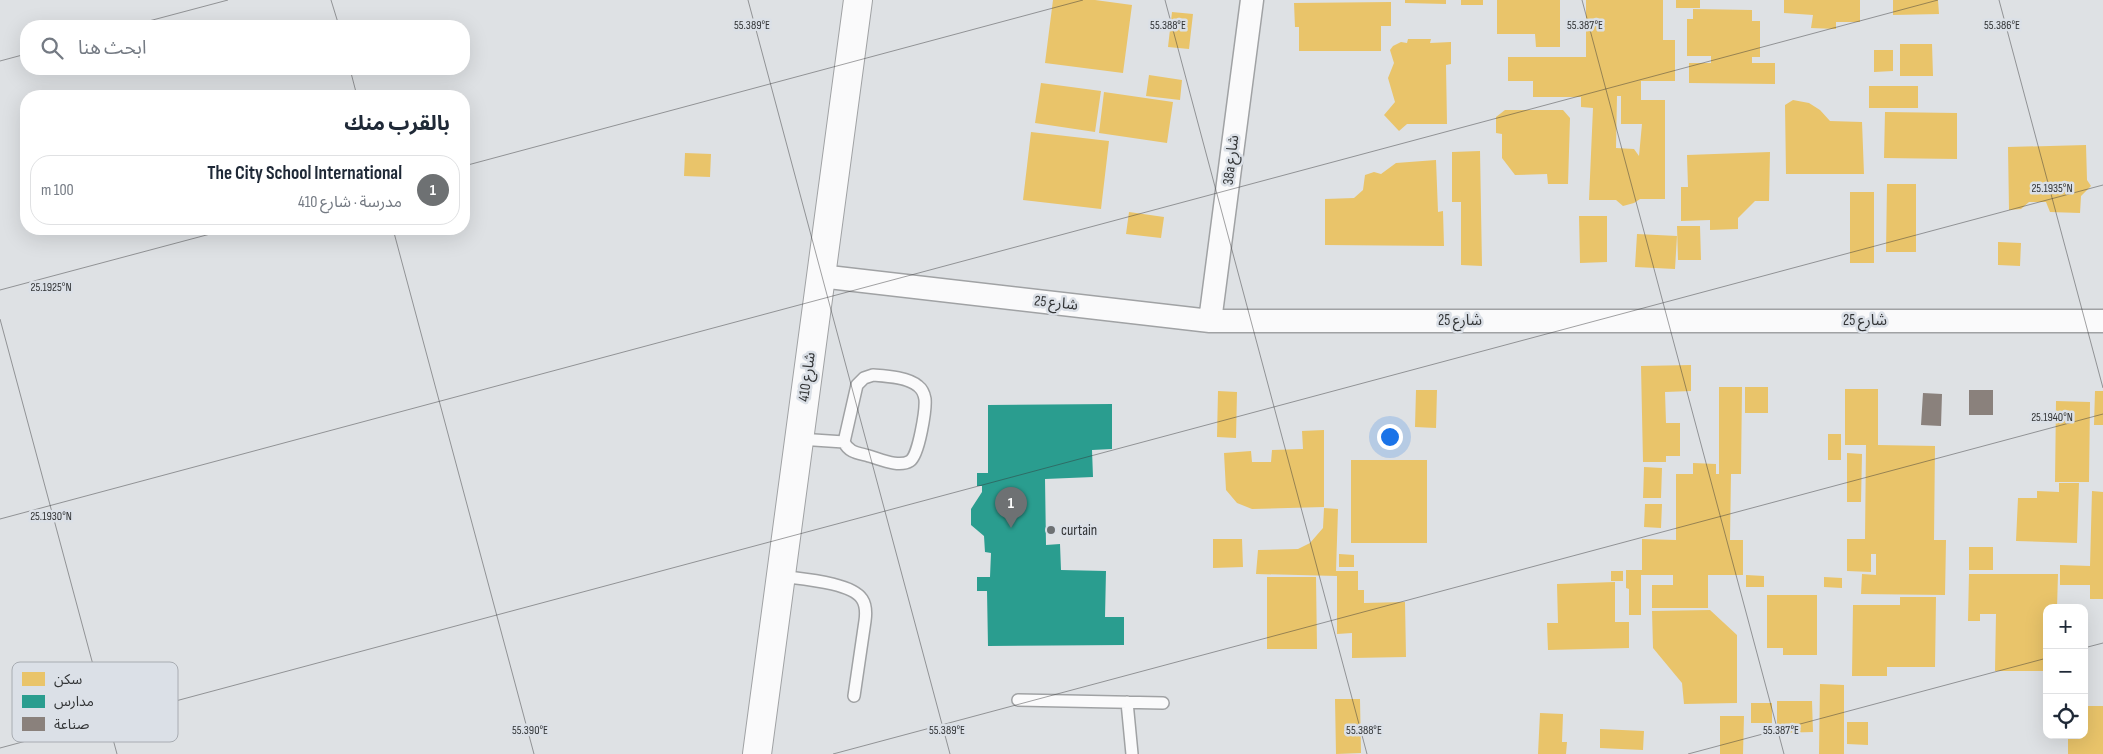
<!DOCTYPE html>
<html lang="ar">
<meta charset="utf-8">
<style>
body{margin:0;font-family:"Sofia Sans Condensed","Noto Sans Arabic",sans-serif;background:#f6f6f7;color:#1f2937;direction:rtl}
.controls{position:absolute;right:15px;bottom:15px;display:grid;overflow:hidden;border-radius:10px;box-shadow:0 5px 20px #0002}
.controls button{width:45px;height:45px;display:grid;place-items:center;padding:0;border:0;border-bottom:1px solid #e0e1e3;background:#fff;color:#1f2937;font:25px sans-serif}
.you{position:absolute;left:1389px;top:436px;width:18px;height:18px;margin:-12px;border:4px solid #fff;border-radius:50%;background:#1a73e8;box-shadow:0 0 0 8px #1a73e833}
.badge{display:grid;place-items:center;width:32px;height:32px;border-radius:50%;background:#6e7173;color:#fff;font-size:16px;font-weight:700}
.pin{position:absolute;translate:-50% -41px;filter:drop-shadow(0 1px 2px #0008)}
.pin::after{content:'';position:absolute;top:26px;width:18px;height:15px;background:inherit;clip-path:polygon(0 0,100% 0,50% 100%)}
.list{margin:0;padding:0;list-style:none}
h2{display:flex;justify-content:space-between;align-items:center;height:65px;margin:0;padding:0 20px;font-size:21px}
h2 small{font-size:16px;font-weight:400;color:#747a83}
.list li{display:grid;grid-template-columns:32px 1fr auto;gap:15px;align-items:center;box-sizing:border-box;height:70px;margin:0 10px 10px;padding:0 10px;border:1px solid #e0e1e3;border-radius:20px}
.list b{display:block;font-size:19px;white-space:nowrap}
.list p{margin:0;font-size:16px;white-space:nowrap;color:#747a83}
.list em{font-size:16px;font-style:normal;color:#747a83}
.icon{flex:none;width:28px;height:28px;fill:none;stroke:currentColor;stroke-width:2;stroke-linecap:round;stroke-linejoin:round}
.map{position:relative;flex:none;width:2103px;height:754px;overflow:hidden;direction:ltr}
.search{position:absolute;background:#fff;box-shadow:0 5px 20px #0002;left:20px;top:20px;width:450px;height:55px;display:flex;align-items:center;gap:12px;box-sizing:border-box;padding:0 18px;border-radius:20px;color:#747a83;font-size:19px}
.panel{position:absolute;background:#fff;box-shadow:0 5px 20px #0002;left:20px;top:90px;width:450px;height:145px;border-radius:20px;direction:rtl}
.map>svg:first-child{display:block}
.homes{fill:#e9c46a;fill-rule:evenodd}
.schools{fill:#2a9d8f}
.industry{fill:#8a817c}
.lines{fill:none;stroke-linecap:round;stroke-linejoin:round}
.service-casing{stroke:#a0a2a4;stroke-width:14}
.minor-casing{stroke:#a0a2a4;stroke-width:25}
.tertiary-casing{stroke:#a0a2a4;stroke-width:30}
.service{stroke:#fafafb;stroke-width:11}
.minor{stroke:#fafafb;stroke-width:22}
.tertiary{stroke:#fafafb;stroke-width:28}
.ticks{fill:none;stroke:#323436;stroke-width:1;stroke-opacity:0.45}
.poi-dot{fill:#6e7173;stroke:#dbe0e7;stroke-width:2}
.labels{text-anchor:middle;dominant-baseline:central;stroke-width:5;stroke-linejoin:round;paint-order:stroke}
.street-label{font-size:15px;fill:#323436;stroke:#dbe0e7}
.poi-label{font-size:15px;fill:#323436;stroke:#dbe0e7;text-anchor:start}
.key{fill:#dbe0e7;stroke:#a8acb2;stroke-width:1}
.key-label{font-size:14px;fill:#323436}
.ticks-label{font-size:12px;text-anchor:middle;fill:#323436;stroke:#dbe0e7;stroke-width:5;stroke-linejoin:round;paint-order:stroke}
</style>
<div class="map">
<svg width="2103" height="754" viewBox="0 0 2103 754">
<rect width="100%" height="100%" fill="#dee1e4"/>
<!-- homes -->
<path class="homes" d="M 1053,0 L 1095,0 L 1132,5 L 1123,73 L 1045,63 Z
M 1405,0 L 1446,0 L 1446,4 L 1405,3 Z
M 1461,0 L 1483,0 L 1483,5 L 1461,5 Z
M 1497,0 L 1560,0 L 1560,47 L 1536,47 L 1535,34 L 1497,34 Z
M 1586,0 L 1663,0 L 1663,40 L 1675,40 L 1675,81 L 1641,81 L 1641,100 L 1665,100 L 1665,199 L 1640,199 L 1634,203 L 1623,206 L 1616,200 L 1589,200 L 1593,108 L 1581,107 L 1581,97 L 1533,97 L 1533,81 L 1508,81 L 1508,57 L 1586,57 ZM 1617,96 L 1621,96 L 1621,124 L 1642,124 L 1639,156 L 1634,149 L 1616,148 Z
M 1676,0 L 1700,0 L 1700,8 L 1676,8 Z
M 1784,0 L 1860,0 L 1860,22 L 1836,22 L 1836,29 L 1811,28 L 1813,15 L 1784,13 Z
M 1893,0 L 1938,0 L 1939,14 L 1893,15 Z
M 1391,2 L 1391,26 L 1381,26 L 1381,51 L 1299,51 L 1299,27 L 1295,27 L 1294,3 Z
M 1693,9 L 1752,10 L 1752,21 L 1760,21 L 1760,57 L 1752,57 L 1752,63 L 1775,63 L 1775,84 L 1689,83 L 1689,63 L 1711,63 L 1711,56 L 1687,56 L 1687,19 L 1693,19 Z
M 1172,12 L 1193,14 L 1189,49 L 1168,47 Z
M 1408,39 L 1431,39 L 1430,43 L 1451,42 L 1451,64 L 1446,65 L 1447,124 L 1407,124 L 1399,131 L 1384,115 L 1395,102 L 1388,78 L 1394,63 L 1390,50 L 1393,46 L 1401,42 L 1407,43 Z
M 1900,44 L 1932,44 L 1933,76 L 1900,76 Z
M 1874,50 L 1893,50 L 1893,71 L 1874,72 Z
M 1149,75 L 1182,80 L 1180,100 L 1146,96 Z
M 1041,83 L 1101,91 L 1095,132 L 1035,123 Z
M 1869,86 L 1918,86 L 1918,108 L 1869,108 Z
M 1104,92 L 1173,102 L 1167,143 L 1099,133 Z
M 1793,100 L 1809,103 L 1820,110 L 1830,121 L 1862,122 L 1864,174 L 1786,174 L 1785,105 Z
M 1505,110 L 1563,110 L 1570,118 L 1568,184 L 1548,184 L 1547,174 L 1515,175 L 1502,158 L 1502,134 L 1496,133 L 1496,117 Z
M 1885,112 L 1957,113 L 1957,159 L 1884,158 Z
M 1031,132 L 1109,141 L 1101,209 L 1023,200 Z
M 2086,145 L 2087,180 L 2091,186 L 2081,196 L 2080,213 L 2050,212 L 2046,202 L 2029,202 L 2021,209 L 2009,210 L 2008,147 Z
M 1480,151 L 1482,266 L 1461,265 L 1461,202 L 1452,202 L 1452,152 Z
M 1770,152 L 1769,201 L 1755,201 L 1738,218 L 1738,229 L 1710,230 L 1710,220 L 1681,221 L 1681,187 L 1688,187 L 1687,155 Z
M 685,153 L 711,154 L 710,177 L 684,176 Z
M 1436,160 L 1438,212 L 1443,211 L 1444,246 L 1325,245 L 1325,199 L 1354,198 L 1363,190 L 1365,175 L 1374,172 L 1381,174 L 1396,163 Z
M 1887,184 L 1916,184 L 1916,252 L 1886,252 Z
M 1850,192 L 1874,192 L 1874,263 L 1850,263 Z
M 1129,212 L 1164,217 L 1161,238 L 1126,234 Z
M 1579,216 L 1607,216 L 1607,262 L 1580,263 Z
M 1677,226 L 1700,226 L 1701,260 L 1678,260 Z
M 1637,234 L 1677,236 L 1675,269 L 1635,267 Z
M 1998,242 L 2021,243 L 2020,266 L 1998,265 Z
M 1691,365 L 1691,391 L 1665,392 L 1666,423 L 1680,423 L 1680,456 L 1666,456 L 1666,462 L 1643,462 L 1641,366 Z
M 1719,387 L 1742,387 L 1741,474 L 1731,474 L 1730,540 L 1743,540 L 1743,575 L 1708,575 L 1708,608 L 1652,608 L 1652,585 L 1673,585 L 1673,575 L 1641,575 L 1641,615 L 1629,615 L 1629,589 L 1626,588 L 1626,570 L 1642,570 L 1642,539 L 1676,540 L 1676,474 L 1693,474 L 1693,463 L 1716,464 L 1716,474 L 1719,474 Z
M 1745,387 L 1768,387 L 1768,413 L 1745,413 Z
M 1845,389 L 1878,389 L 1878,445 L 1935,446 L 1934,540 L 1946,540 L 1945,595 L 1861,594 L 1862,574 L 1876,575 L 1876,554 L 1871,554 L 1871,572 L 1847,571 L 1847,539 L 1865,539 L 1866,445 L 1845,445 Z
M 1416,390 L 1437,390 L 1436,428 L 1415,427 Z
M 1218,391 L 1237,392 L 1236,438 L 1217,437 Z
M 2095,391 L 2103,391 L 2103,425 L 2094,425 Z
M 2056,401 L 2090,402 L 2089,482 L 2055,482 Z
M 1324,430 L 1324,507 L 1252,509 L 1237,503 L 1226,490 L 1224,453 L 1251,451 L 1252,462 L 1271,462 L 1272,450 L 1303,449 L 1302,431 Z
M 1828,434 L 1841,434 L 1841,460 L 1828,460 Z
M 1847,453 L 1862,454 L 1861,502 L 1847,502 Z
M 1351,460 L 1427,460 L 1427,543 L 1351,543 Z
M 1644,467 L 1662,468 L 1661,498 L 1643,498 Z
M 2059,483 L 2079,483 L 2077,543 L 2016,541 L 2018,498 L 2037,498 L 2037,491 L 2059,492 Z
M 2092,491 L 2103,492 L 2103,599 L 2090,599 L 2090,585 L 2060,585 L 2060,565 L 2090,566 Z
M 1645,504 L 1662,504 L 1661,528 L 1644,527 Z
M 1324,508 L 1338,509 L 1336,571 L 1358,571 L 1358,590 L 1364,590 L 1364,603 L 1405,602 L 1406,657 L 1352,658 L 1352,633 L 1337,634 L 1337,576 L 1256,574 L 1258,550 L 1298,549 L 1310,543 L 1323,528 Z
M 1213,539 L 1242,539 L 1243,567 L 1213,568 Z
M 1969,547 L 1993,547 L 1993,570 L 1969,570 Z
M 1339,554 L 1354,555 L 1354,567 L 1339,567 Z
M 1611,571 L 1623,571 L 1623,581 L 1611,581 Z
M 1969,574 L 2058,574 L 2057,608 L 2047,608 L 2047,671 L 1995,671 L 1996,614 L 1980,614 L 1980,621 L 1968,621 Z
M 1746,575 L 1764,576 L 1764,587 L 1746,587 Z
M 1267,577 L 1316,577 L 1317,649 L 1267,649 Z
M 1824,577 L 1842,578 L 1842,588 L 1824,587 Z
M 1615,582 L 1615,622 L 1629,622 L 1629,648 L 1548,650 L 1547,623 L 1558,623 L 1557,584 Z
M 1767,595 L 1817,595 L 1817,655 L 1783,655 L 1783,648 L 1767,648 Z
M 1900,597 L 1936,597 L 1935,667 L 1887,667 L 1887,676 L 1852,676 L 1853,605 L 1900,605 Z
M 1710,610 L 1737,635 L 1737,703 L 1684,704 L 1682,683 L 1653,648 L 1652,611 Z
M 1820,684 L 1844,685 L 1844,754 L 1819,754 Z
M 1335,699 L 1360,699 L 1361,753 L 1336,754 Z
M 1777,701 L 1812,701 L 1813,732 L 1777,733 Z
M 1751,703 L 1772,703 L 1772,723 L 1751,723 Z
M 2084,706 L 2103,706 L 2103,754 L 2068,754 L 2068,735 L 2084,735 Z
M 1540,713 L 1563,714 L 1562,742 L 1567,742 L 1566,754 L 1538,754 Z
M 1720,716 L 1744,716 L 1743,754 L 1720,754 Z
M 1847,722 L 1868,722 L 1868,745 L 1847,744 Z
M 1600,729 L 1644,731 L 1643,750 L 1600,748 Z"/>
<!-- schools -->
<path class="schools" d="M 1112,404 L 1112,449 L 1092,450 L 1093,477 L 1045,479 L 1046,545 L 1060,544 L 1061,570 L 1106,571 L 1105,617 L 1124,617 L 1124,645 L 988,646 L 987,591 L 977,591 L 977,577 L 990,577 L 991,553 L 985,552 L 984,536 L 971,525 L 971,509 L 982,492 L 982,486 L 977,486 L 977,473 L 988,473 L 988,405 Z"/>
<!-- industry -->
<path class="industry" d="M 1969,390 L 1993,390 L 1993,415 L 1969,415 Z
M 1923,393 L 1942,394 L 1941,426 L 1921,425 Z"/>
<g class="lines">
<!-- service casing -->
<g class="service-casing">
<path id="service" d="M 873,375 C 886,376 908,377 918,386 C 922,389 924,393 925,399 C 926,409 919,455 910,461 C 899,468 880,459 869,456 C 859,453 849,453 844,442 L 857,385 L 864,378 Z
M 799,439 L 844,442
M 780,576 C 800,579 851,582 862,599 C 866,605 866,614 865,621 L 854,696
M 1018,700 L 1163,703
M 1127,702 L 1132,754"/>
</g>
<!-- minor casing -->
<g class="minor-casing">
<path id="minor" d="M 820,276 L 1210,321 L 2103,321
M 1210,321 L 1252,0"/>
</g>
<!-- tertiary casing -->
<g class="tertiary-casing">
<path id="tertiary" d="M 757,754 L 858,0"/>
</g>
<!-- service -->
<use href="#service" class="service"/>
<!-- minor -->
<use href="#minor" class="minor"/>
<!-- tertiary -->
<use href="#tertiary" class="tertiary"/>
</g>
<!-- ticks -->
<path class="ticks" d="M 331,0 L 339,26M 748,0 L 950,754M 1165,0 L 1367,754M 1582,0 L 1784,754M 1999,0 L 2103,388M 130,26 L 228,0M 0,61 L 26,54M 350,69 L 357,96M 464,166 L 1083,0M 393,229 L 534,754M 0,290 L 229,229M 0,319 L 117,754M 0,519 L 1938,0M 2084,648 L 2103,643M 0,748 L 2103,185M 833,754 L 2103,414M 1688,754 L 2047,658"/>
<!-- markers -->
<circle class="poi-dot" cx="1051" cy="530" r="5"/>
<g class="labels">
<!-- street labels -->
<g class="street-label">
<text transform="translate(1231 160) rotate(-83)">38a شارع</text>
<text transform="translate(1056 303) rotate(6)">شارع 25</text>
<text x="1460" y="320">شارع 25</text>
<text x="1865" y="320">شارع 25</text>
<text transform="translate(807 377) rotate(-82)">شارع 410</text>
</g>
<!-- poi labels -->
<g class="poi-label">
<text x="1061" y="530">curtain</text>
</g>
</g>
<!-- legend -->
<rect x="12" y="662" width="166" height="80" rx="8" class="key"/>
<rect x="22" y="672" width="23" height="14" fill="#e9c46a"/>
<rect x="22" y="695" width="23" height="13" fill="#2a9d8f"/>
<rect x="22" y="717" width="23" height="14" fill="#8a817c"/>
<g class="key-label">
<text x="54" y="684">سكن</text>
<text x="54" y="706">مدارس</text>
<text x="54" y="729">صناعة</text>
</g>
<g class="ticks-label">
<text x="752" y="29">55.389°E</text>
<text x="1168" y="29">55.388°E</text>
<text x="1585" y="29">55.387°E</text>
<text x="2002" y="29">55.386°E</text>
<text x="2052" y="192">25.1935°N</text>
<text x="51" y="291">25.1925°N</text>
<text x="2052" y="421">25.1940°N</text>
<text x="51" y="520">25.1930°N</text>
<text x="530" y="734">55.390°E</text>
<text x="947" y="734">55.389°E</text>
<text x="1364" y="734">55.388°E</text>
<text x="1781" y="734">55.387°E</text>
</g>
</svg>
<div class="controls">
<button>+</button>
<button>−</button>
<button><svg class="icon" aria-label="locate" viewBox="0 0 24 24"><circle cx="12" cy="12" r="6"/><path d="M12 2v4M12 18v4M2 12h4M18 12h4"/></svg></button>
</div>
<div class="you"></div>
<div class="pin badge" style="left:1011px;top:528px">1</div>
<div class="search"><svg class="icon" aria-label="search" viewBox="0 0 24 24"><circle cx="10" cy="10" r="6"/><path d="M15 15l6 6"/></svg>ابحث هنا</div>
<section class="panel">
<h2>بالقرب منك<small></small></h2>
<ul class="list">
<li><span class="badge">1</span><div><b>The City School International</b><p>مدرسة · شارع 410</p></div><em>100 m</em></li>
</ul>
</section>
</div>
